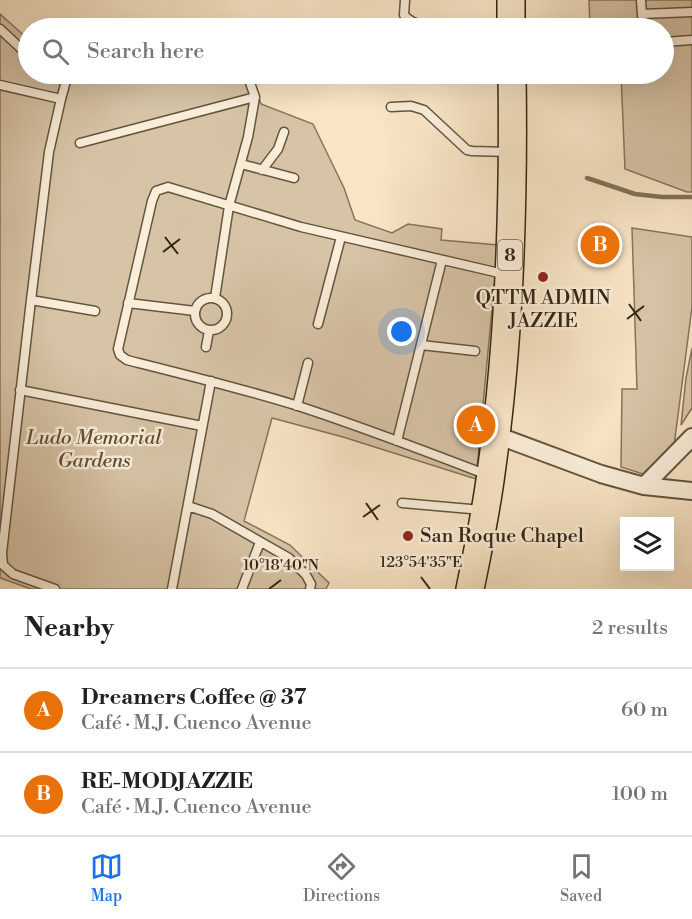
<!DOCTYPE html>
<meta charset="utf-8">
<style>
body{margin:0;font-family:"Libre Bodoni",serif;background:#f2f2f2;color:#202124}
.controls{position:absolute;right:18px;bottom:18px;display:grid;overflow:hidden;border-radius:0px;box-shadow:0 6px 24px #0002}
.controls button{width:54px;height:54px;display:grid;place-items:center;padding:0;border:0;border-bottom:2px solid #e0e0e0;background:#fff;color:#202124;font:30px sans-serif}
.you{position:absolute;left:402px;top:332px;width:21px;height:21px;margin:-15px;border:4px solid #fff;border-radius:50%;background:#1a73e8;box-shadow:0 0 0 9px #1a73e833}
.badge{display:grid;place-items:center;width:39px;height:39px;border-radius:50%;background:#1a73e8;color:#fff;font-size:20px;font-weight:700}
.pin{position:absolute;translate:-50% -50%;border:3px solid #fff;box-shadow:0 2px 6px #0006}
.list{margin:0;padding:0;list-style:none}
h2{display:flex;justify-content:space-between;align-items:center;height:78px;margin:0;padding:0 24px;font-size:26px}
h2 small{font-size:20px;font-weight:400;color:#757577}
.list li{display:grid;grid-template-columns:39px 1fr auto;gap:18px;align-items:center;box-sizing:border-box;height:84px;padding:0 24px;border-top:2px solid #e0e0e0}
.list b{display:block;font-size:22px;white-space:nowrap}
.list p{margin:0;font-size:20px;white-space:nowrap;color:#757577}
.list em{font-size:20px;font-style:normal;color:#757577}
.icon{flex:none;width:33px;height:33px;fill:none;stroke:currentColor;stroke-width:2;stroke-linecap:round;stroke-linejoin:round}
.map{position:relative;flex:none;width:692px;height:589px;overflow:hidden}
.search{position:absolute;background:#fff;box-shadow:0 6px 24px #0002;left:18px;right:18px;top:18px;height:66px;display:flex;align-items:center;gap:15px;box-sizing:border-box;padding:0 21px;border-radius:33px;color:#757577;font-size:22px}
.sheet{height:246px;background:#fff}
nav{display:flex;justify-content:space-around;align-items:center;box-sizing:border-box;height:84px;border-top:2px solid #e0e0e0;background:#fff;font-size:16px;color:#757577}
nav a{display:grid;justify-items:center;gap:3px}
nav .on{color:#1a73e8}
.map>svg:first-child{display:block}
.green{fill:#d7c4a7;stroke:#86745c;stroke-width:1.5}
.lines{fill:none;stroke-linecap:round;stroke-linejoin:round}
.stream{stroke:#817158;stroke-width:4.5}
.service-casing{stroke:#65553e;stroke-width:11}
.minor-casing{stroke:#65553e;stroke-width:20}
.primary-casing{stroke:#342511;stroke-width:30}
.service{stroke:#faeeda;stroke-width:8}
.minor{stroke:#faeeda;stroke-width:16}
.primary{stroke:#f8e5c6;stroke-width:27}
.ticks{fill:none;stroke:#342511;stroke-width:2}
.poi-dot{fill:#8f2418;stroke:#faeeda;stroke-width:2}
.labels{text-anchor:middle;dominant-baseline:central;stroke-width:5;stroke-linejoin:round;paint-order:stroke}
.shield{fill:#faeeda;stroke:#6f614d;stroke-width:1.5}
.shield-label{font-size:18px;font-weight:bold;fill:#342511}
.poi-label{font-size:20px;fill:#342511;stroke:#faeeda}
.park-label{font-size:20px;font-style:italic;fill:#5d4d36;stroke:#faeeda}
.ticks-label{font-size:15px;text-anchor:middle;fill:#342511;stroke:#faeeda;stroke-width:5;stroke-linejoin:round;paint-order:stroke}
</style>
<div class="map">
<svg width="692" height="589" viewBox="0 0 692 589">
<rect width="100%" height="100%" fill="#f8e5c6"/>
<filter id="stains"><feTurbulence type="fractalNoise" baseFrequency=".00333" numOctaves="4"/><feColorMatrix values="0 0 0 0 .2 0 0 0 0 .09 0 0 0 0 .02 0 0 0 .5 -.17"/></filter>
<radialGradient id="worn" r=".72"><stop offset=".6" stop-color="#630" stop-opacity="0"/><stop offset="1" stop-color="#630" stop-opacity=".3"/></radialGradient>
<!-- green -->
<path class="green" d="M 589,0 L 692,0 L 692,192 L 687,192 L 625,169 L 621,74 L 664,74 L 664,28 L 590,28 Z
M 0,14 L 28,39 L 28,74 L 251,74 L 261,104 L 313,124 L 344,188 L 355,220 L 392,233 L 408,224 L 442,229 L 441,240 L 498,245 L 476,479 L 343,437 L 272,418 L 244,521 L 290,545 L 329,583 L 326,589 L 31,589 L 0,578 Z
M 632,228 L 692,237 L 692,307 L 674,446 L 649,476 L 621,467 L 622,389 L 637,389 Z
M 692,348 L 692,408 L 681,425 L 686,378 Z"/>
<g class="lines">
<!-- stream -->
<path class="stream" d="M 587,178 L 635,194 L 662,197 L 692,197"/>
<!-- service casing -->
<g class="service-casing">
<path id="service" d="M 405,0 L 404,15 C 415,28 438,27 454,28
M 641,0 L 643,28
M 642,14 L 692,12
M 0,29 L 28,55
M 664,42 L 692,40
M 0,85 L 61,99
M 391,107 L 411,106 L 424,110 L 467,150 L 472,151 L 510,152
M 80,143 L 255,97
M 241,164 L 294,178
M 262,170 L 278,149 L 284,132
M195 314a16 16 0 1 1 32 0a16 16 0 1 1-32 0Z
M 215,298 L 229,206 L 248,137 L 255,97 L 247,74
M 31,300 L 95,311
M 128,303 L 195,311
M 318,324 L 341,237
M 421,345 L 475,351
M 206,347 L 209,331
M 20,390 L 202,426
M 297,406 L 308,363
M 397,441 L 442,260
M 488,473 L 477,471 C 417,448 357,425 295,405 C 240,388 183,374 127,360 L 120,355 L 118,349 L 152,201 L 156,191 L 168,187 L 301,227 L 495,272 L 504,276
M 402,503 L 482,510
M 188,506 L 212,514 L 289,558 L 306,575 L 311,584 L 310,589
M 55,589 L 13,574 L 3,565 L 2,553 L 31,300 L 49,152 L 61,99 L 68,74
M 172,589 L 211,381
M 242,589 L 260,542"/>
</g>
<!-- minor casing -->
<g class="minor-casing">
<path id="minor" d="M 496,435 L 601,474 L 644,486 L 692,491
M 644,486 L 692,437"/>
</g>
<!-- primary casing -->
<g class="primary-casing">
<path id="primary" d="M 511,0 L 511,28
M 470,589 C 478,550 486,512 491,473 C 510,340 514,207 512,74"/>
</g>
<!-- service -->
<use href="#service" class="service"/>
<!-- minor -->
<use href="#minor" class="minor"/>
<!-- primary -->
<use href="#primary" class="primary"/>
</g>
<!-- ticks -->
<path class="ticks" d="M 165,237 L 178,254M 163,252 L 180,239M 629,304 L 641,321M 627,319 L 644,306M 366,503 L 378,520M 363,517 L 380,505M 421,577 L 430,589M 269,589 L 281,580"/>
<!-- markers -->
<g class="poi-dot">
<circle cx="543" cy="277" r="6"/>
<circle cx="408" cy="536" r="6"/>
</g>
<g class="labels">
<!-- shield labels -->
<rect class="shield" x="498" y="240" width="24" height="30" rx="4.5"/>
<g class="shield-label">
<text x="510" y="255">8</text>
</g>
<!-- poi labels -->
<g class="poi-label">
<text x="543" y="298">QTTM ADMIN<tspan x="543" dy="23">JAZZIE</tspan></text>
<text x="420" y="536" text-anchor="start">San Roque Chapel</text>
</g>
<!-- park labels -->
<g class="park-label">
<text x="94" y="438">Ludo Memorial<tspan x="94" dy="23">Gardens</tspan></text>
</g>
</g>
<g class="ticks-label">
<text x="421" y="567">123°54'35"E</text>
<text x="281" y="570">10°18'40"N</text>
</g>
<rect width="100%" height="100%" filter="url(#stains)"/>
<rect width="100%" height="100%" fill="url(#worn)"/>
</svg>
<div class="controls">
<button><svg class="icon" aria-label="layers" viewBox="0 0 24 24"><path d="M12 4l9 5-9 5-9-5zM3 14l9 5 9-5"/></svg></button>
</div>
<div class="you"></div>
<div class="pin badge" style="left:476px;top:425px;background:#e8710a">A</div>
<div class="pin badge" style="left:600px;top:245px;background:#e8710a">B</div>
<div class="search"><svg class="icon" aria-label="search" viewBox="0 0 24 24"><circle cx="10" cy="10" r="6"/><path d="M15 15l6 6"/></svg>Search here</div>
</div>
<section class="sheet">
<h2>Nearby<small>2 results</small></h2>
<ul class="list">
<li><span class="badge" style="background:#e8710a">A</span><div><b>Dreamers Coffee @ 37</b><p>Café · M.J. Cuenco Avenue</p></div><em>60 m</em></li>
<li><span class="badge" style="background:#e8710a">B</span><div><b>RE-MODJAZZIE</b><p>Café · M.J. Cuenco Avenue</p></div><em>100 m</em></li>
</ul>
</section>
<nav>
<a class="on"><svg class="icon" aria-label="map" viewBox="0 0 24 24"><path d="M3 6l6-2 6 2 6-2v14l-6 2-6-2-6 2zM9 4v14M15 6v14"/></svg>Map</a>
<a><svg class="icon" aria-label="directions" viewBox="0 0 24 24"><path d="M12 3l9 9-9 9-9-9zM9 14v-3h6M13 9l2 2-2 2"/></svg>Directions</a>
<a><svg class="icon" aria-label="saved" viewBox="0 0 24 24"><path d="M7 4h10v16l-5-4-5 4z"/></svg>Saved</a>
</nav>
